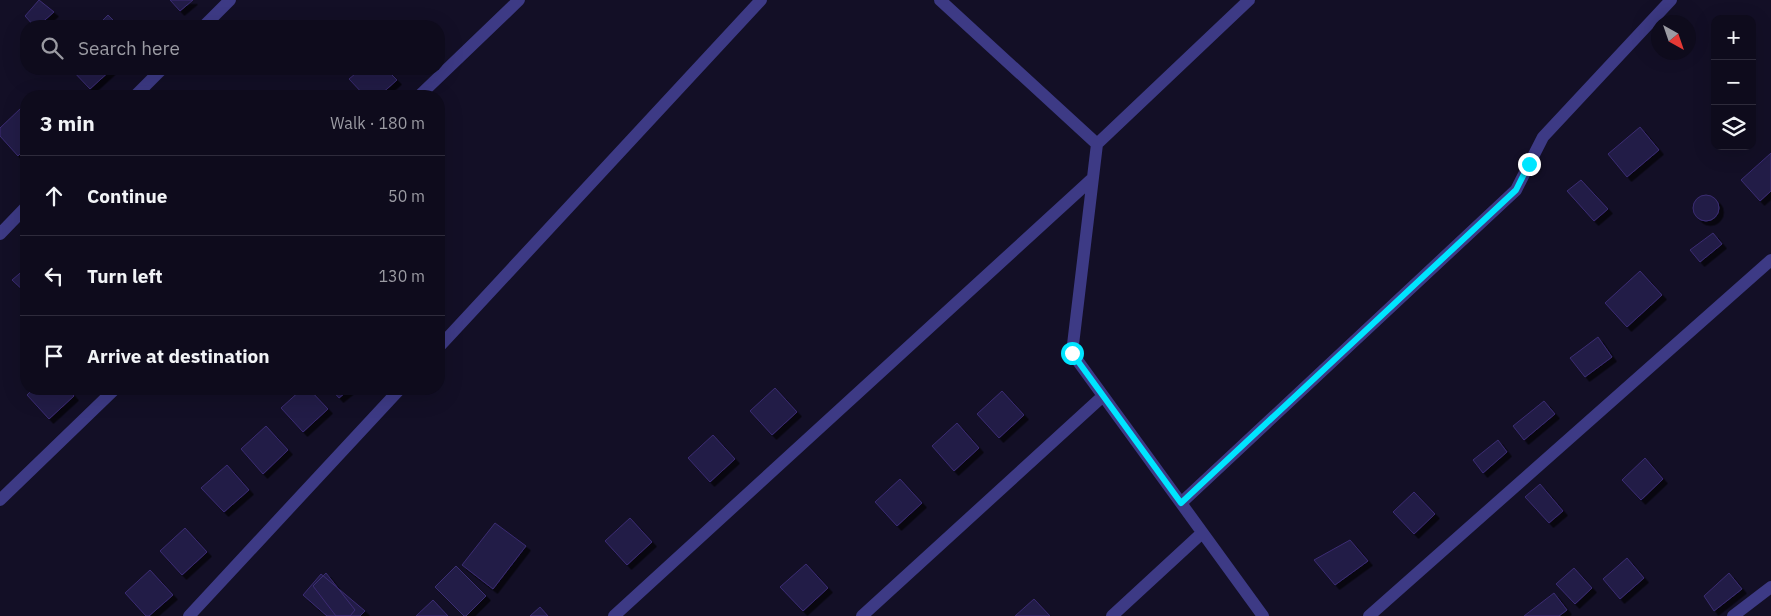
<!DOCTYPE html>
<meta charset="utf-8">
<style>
body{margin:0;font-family:"IBM Plex Sans",sans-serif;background:#1c1929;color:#f1f3f6}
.controls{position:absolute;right:15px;top:15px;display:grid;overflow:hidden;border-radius:10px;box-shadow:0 5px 20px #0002}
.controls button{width:45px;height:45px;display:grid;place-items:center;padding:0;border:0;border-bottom:1px solid #2e2b3b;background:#0e0b1c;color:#f1f3f6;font:25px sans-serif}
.compass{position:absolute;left:1651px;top:15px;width:45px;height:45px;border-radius:50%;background:#0e0b1c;box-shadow:0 5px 20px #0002;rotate:140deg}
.stop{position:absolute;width:15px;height:15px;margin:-11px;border:4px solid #00e5ff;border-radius:50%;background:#fff}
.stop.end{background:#00e5ff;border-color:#fff;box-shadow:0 1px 5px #0008}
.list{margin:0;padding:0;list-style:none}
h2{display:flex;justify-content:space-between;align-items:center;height:65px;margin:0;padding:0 20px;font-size:21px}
h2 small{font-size:16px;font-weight:400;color:#9b9ba3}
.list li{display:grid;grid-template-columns:32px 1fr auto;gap:15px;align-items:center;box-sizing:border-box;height:80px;padding:0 20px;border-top:1px solid #2e2b3b}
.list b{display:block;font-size:19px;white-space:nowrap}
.list em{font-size:16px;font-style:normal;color:#9b9ba3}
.icon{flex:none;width:28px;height:28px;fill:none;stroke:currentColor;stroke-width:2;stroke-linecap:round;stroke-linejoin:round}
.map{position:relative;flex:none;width:1771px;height:616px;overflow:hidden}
.search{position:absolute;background:#0e0b1c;box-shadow:0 5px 20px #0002;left:20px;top:20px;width:425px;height:55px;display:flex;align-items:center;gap:12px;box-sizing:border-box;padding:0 18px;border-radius:20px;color:#9b9ba3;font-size:19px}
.panel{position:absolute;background:#0e0b1c;box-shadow:0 5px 20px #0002;left:20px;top:90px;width:425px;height:305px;border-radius:20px}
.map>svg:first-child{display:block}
.building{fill:#241b47;stroke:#3b2d73;filter:url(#shadow)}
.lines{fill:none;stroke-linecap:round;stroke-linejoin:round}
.minor{stroke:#3d3a85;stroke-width:12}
.route{stroke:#00e5ff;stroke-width:6}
</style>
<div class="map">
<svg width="1771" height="616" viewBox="0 0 1771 616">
<defs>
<filter id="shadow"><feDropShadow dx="4.5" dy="4.5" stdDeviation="0" flood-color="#0009"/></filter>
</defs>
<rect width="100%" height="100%" fill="#130f26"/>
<!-- building -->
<path class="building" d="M 39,0 L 54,12 L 38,26 L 34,26 L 25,16 Z
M 170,0 L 193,0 L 180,11 Z
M 108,15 L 119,26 L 97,26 Z
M 71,69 L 112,69 L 90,89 Z
M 361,69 L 386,69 L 397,80 L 379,96 L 365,96 L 349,79 Z
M 21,108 L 26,114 L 26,148 L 18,156 L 0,136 L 0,128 Z
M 1640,127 L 1659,150 L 1627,177 L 1608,154 Z
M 1771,153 L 1771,191 L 1760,201 L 1741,180 Z
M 1581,180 L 1608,209 L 1594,221 L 1567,191 Z
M1693 208a13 13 0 1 1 26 0a13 13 0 1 1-26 0Z
M 1713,233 L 1722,244 L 1700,262 L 1690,250 Z
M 26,268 L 26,293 L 12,280 Z
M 1640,271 L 1662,295 L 1627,327 L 1605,303 Z
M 1598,337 L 1612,357 L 1585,377 L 1570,358 Z
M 775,388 L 797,412 L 772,435 L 750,411 Z
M 33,389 L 68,389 L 74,396 L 49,419 L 27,395 Z
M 302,389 L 309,389 L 328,409 L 303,432 L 281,408 Z
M 331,389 L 350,389 L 339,398 Z
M 1002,391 L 1024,415 L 999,438 L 977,414 Z
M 1544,401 L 1555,414 L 1524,440 L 1513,426 Z
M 957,423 L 979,448 L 954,471 L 932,446 Z
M 266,426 L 288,450 L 263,474 L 241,449 Z
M 713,435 L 735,459 L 710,482 L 688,458 Z
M 1498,440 L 1507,452 L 1483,473 L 1473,460 Z
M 1645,458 L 1663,479 L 1641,500 L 1622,480 Z
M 227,465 L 249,490 L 224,512 L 201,488 Z
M 900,479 L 922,503 L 897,526 L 875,502 Z
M 1540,484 L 1563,511 L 1549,523 L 1525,497 Z
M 1414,492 L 1435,514 L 1414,534 L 1393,512 Z
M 630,518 L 652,542 L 627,565 L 605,541 Z
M 495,523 L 526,546 L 493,589 L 462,565 Z
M 185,528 L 207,552 L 182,575 L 160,551 Z
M 1350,540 L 1368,561 L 1335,585 L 1314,560 Z
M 1627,558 L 1644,578 L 1620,599 L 1603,579 Z
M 806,564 L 828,588 L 803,611 L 780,587 Z
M 456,566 L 486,596 L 466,616 L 464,616 L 435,587 Z
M 1574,568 L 1592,588 L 1575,604 L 1556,584 Z
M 150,570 L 173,595 L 149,616 L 146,616 L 125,593 Z
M 326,573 L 355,610 L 350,616 L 336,616 L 313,586 Z
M 1729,573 L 1742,589 L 1714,611 L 1704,596 Z
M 321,574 L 365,611 L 360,616 L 327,616 L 303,595 Z
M 1554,593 L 1567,610 L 1559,616 L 1524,616 Z
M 1034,599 L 1050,616 L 1015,616 Z
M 433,600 L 448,616 L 416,616 Z
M 540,607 L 548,616 L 530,616 Z"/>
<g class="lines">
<!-- minor -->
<path class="minor" d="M 940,0 L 1097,144 L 1072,353 L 1263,616
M 204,26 L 230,0
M 135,96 L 162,69
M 419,96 L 519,0
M 1097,144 L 1249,0
M 0,234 L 26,207
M 439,347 L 761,0
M 0,500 L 115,389
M 1181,503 L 1516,190 L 1543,137 L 1671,0
M 189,616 L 400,389
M 614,616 L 1093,178
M 862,616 L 1103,396
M 1112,616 L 1202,533
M 1369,616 L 1771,260
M 1733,616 L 1771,587"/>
</g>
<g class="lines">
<!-- route -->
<path class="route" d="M 1072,353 L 1181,503 L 1516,190 L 1529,164"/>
</g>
</svg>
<div class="controls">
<button>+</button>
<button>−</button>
<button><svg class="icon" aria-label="layers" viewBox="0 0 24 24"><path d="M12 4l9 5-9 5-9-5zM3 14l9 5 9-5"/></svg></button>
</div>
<svg class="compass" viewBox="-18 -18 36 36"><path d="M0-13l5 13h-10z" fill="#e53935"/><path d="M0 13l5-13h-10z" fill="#9b9ba3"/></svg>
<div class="stop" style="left:1072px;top:353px"></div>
<div class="stop end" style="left:1529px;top:164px"></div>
<div class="search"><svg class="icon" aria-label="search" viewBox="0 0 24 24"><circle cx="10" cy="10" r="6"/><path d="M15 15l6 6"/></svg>Search here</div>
<section class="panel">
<h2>3 min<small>Walk · 180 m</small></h2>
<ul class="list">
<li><svg class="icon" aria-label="ahead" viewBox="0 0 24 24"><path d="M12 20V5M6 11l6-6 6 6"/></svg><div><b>Continue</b></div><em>50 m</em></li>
<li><svg class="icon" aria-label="left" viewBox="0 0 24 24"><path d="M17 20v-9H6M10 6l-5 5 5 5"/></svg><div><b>Turn left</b></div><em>130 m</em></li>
<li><svg class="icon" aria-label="arrive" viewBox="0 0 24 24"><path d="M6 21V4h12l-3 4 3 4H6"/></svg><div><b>Arrive at destination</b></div></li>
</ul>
</section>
</div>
